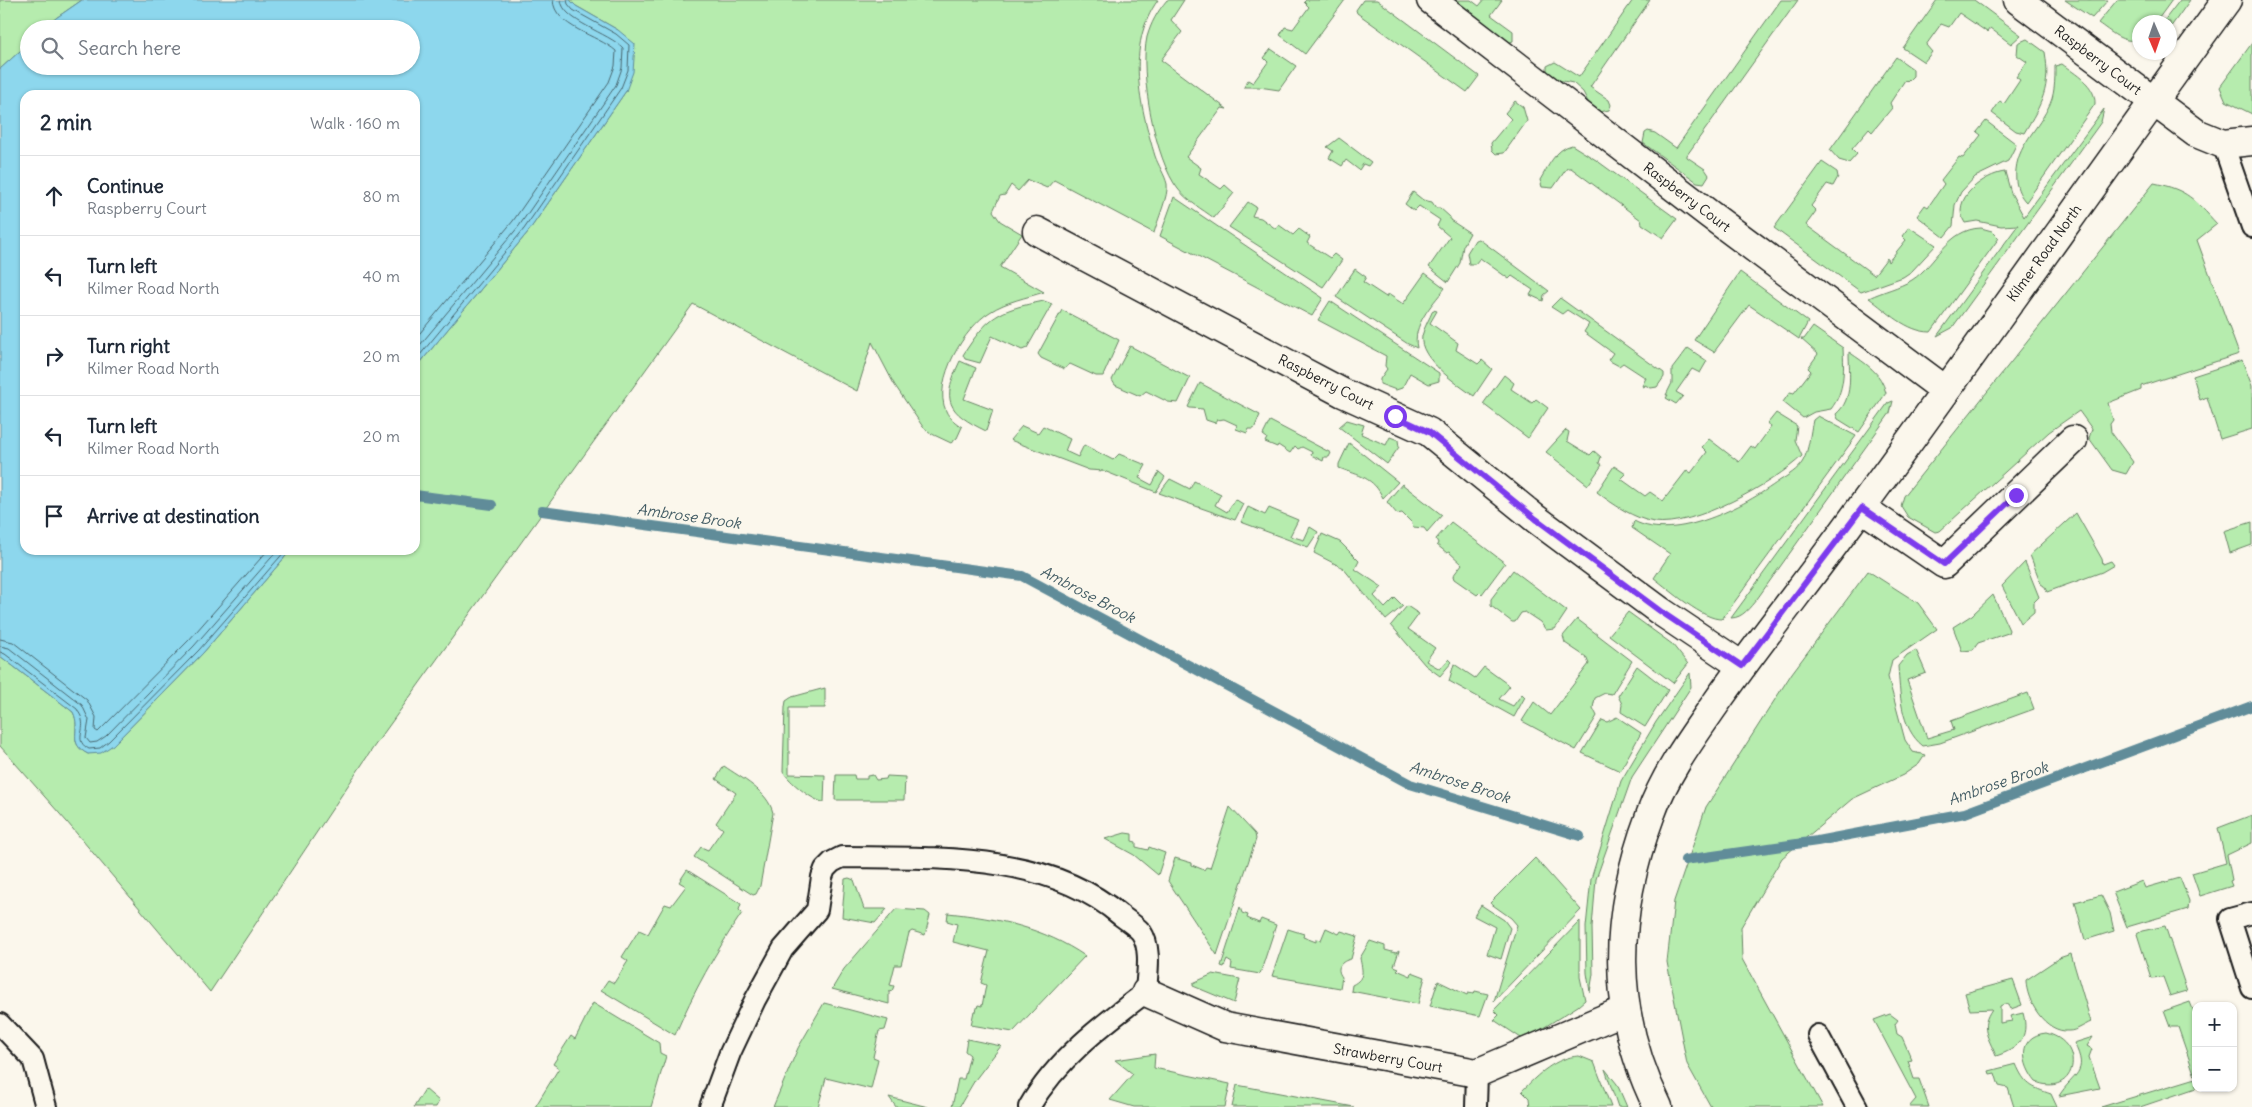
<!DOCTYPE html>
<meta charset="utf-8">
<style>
body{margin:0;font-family:Delius,sans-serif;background:#f2f2f3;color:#1f2937}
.controls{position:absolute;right:15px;bottom:15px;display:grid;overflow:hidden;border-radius:10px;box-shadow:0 1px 4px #0004}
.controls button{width:45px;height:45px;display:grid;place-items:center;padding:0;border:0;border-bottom:1px solid #e0e1e3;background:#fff;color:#1f2937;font:25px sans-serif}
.compass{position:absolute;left:2132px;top:15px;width:45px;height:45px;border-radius:50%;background:#fff;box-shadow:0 1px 4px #0004;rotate:178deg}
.stop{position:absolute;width:15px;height:15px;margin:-11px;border:4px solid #7c3aed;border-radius:50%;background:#fff}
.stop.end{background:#7c3aed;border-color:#fff;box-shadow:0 1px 5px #0008}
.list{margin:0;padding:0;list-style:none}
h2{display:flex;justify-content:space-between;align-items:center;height:65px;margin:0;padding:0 20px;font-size:21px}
h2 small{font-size:16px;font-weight:400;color:#747a83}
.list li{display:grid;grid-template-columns:32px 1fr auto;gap:15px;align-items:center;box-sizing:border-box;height:80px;padding:0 20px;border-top:1px solid #e0e1e3}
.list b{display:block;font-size:19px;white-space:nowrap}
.list p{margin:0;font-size:16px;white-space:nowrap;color:#747a83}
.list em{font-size:16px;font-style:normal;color:#747a83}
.icon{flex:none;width:28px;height:28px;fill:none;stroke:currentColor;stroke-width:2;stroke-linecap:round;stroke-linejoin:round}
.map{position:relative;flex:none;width:2252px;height:1107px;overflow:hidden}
.search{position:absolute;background:#fff;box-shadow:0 1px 4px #0004;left:20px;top:20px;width:400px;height:55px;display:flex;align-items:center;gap:12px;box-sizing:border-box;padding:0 18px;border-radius:28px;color:#747a83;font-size:19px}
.panel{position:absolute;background:#fff;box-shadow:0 1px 4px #0004;left:20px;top:90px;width:400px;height:465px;border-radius:15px}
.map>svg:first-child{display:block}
.green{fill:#b6ecae;stroke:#698465}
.water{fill:#8dd7ed;stroke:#608c99}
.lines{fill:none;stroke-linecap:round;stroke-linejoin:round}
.shore{stroke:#496770;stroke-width:1}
.stream{stroke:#608c99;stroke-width:10}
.lane-casing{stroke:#1c1c1c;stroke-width:24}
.street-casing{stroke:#1c1c1c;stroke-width:31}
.lane{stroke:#fbf7ec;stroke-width:20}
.street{stroke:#fbf7ec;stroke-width:28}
.route{stroke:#7c3aed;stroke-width:6}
.labels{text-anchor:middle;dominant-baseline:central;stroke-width:4.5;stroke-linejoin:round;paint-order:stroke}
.street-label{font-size:14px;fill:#1c1c1c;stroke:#fbf7ec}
.water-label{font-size:15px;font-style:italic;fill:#445d65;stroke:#fbf7ec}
</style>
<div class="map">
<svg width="2252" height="1107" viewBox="0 0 2252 1107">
<rect width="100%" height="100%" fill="#fbf7ec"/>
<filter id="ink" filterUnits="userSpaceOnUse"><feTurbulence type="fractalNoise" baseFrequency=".02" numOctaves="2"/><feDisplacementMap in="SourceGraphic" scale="10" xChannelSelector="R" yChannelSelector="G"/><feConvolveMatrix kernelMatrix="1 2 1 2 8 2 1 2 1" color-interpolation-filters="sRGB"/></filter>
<g filter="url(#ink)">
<!-- green -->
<path class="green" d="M 0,0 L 82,0 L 56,18 L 44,29 L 29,29 L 29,43 L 0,69 Z
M 570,0 L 1158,0 C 1125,46 1140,106 1155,156 C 1158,165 1165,175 1167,184 C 1169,195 1157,221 1154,233 L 1054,180 L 1047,188 L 1028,180 L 1018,191 L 1011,185 L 1005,195 L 1000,196 L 993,211 L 1000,221 L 1022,234 L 1000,267 L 1044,292 C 1026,298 1007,301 990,312 C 965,327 932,381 946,411 C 949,418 956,423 962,427 L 957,438 L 951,443 L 932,434 L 923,427 L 894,384 L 872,342 L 857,391 L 693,304 L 373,748 L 210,992 L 67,822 L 0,746 L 0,656 L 73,712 C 82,729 66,743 88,754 L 113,745 L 203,653 L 291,550 L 415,550 L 415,369 L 528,232 L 626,91 L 618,30 L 576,6 Z
M 1167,0 L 1184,0 L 1171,20 L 1182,32 L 1161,60 L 1227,109 L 1222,108 L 1186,157 L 1201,168 L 1199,174 L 1221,189 L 1225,185 L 1234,193 L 1214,218 C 1202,209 1187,201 1178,189 C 1155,160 1139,73 1147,37 C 1151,23 1157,12 1167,0 Z
M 1306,0 L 1345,0 L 1305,54 L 1280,35 L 1285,27 L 1293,29 L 1309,7 L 1304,2 Z
M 1363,0 L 1377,0 L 1479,76 L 1467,92 L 1357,13 L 1356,10 Z
M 1449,0 L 1471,0 L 1479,6 L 1484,0 L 1502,0 L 1491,15 L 1513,31 L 1513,41 L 1508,43 Z
M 1633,0 L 1650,0 L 1590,87 L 1609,100 L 1611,105 L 1609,110 L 1600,112 L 1588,102 L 1583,92 L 1573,83 L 1553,79 L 1547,71 L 1547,66 L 1555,62 L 1579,77 Z
M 1781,0 L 1798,0 L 1687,155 L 1687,157 L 1705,169 L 1709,175 L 1704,183 L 1697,182 L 1643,143 L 1645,133 L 1648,131 L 1655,133 L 1676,148 Z
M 1937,0 L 1974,0 L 2021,35 L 2011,44 L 1990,28 L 1987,32 L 1959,13 L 1949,27 L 1941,24 L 1926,45 L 1932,52 L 1924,62 L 1903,48 Z
M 2065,0 L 2108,0 L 2092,18 Z
M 2117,0 L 2172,0 L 2156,22 L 2140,22 L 2139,39 C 2124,45 2110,31 2098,23 Z
M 2180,0 L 2190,0 L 2170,28 L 2170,22 L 2163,22 Z
M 2027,39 L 2045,52 C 2051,88 2042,103 2024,133 L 2016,131 L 1992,113 L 2000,101 L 2004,104 L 2020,80 L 2016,77 L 2027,62 L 2017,55 L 2018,43 Z
M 2252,43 L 2252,114 L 2226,101 L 2220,87 Z
M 1271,49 L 1296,66 L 1279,90 L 1259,87 L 1244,87 L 1248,80 L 1253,83 L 1268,62 L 1264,58 Z
M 1896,57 L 1913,69 L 1913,76 L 1907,82 L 1905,80 L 1890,103 L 1892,108 L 1872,132 L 1869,129 L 1852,149 L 1857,154 L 1849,163 L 1839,160 L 1830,150 Z
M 2062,64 C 2075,74 2096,85 2095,104 L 2026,202 C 2021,197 2017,189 2016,181 C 2013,149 2035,134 2048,108 C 2055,96 2055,80 2055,66 Z
M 1515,101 L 1523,107 L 1527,121 L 1504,153 L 1496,154 L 1492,150 L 1491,143 L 1511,119 L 1505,113 Z
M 2104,109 L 2101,122 L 2096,129 L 1952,328 L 1937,336 L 2018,225 L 2001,226 L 1977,221 L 1965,223 C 1949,199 1985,174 2005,172 L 2011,193 L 2024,217 Z
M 1986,121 L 2015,143 L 2016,145 L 2008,161 L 1975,177 L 1961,192 L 1955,205 L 1953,226 L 1944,237 L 1917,216 L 1925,205 L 1928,207 L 1944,184 L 1941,180 L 1959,157 L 1963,158 L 1981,135 L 1977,132 Z
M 1339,138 L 1371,162 L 1368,166 L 1363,164 L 1359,170 L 1346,160 L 1342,166 L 1329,158 L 1333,151 L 1327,147 Z
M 1572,145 L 1596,160 L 1677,219 L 1663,238 L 1642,224 L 1641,220 L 1571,168 L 1567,168 L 1553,188 L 1542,187 L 1540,180 C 1548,167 1555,149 1572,145 Z
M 1822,162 L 1837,172 L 1838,177 L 1833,186 L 1827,184 L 1811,206 L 1816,211 L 1806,225 L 1874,275 L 1887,258 L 1888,262 L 1906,240 L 1902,236 L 1909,227 L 1936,245 L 1912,271 L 1903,277 L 1861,292 L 1774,228 Z
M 2154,183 C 2188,190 2194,199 2217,224 L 2197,240 L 2239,354 L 2141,386 L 2141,390 L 2108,403 L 2113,420 L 2110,424 L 2111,432 L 2133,462 L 2126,474 L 2112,470 L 2089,438 L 2092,429 L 2079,411 L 2049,432 L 1940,531 L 1935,532 L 1908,517 L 1901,506 L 1904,496 Z
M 1413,192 L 1423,200 L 1432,202 L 1436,208 L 1440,208 L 1450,217 L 1450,220 L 1470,233 L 1463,246 L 1460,263 L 1448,282 L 1429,267 L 1450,237 L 1437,226 L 1440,220 L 1419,206 L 1414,211 L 1405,204 Z
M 1174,197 L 1323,298 L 1312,316 L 1160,236 Z
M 1248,202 L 1256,207 L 1252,216 L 1261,218 L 1276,229 L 1279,225 L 1293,235 L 1299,229 L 1310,237 L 1307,243 L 1330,258 L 1334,254 L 1342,260 L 1323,287 L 1229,227 Z
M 1981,228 L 1992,231 L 1999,238 L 1931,332 C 1907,332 1888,312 1869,298 C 1883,291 1899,288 1912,280 C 1937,264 1947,229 1981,228 Z
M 1479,239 L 1549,291 L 1544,295 L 1543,301 L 1530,295 L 1533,290 L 1512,276 L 1509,279 L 1480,258 L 1475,264 L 1469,264 L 1467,253 L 1475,240 Z
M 1355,269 L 1366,277 L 1363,282 L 1386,297 L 1388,294 L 1403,304 L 1425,273 L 1445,288 C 1431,306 1412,325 1417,348 L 1408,344 L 1336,297 Z
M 1740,272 L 1808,322 L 1799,339 L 1749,305 L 1714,352 L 1694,340 Z
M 1560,298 L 1664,373 L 1664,377 L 1657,387 L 1651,388 L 1645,385 L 1644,387 L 1642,386 L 1646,378 L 1623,363 L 1619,366 L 1608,360 L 1613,353 L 1584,332 L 1589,324 L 1567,310 L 1562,314 L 1551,307 Z
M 1044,301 L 1052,304 L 1027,348 L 1022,350 L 992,336 L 980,363 L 965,359 L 963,355 C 988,316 998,310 1044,301 Z
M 1330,301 L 1439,373 L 1439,381 L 1429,384 L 1410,373 L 1402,388 L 1396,390 L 1380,384 L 1380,379 L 1387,369 L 1385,366 L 1386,356 L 1318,320 Z
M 1062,310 L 1119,340 L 1103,376 L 1096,376 L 1070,364 L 1064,369 L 1041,358 L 1038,354 Z
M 1433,310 L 1437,311 L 1430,323 L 1458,343 L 1456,350 L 1478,364 L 1482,360 L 1492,369 L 1474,396 C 1458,385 1418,358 1422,336 C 1424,327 1430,318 1433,310 Z
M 1813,327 L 1843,348 C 1844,370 1845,391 1831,409 L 1814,412 L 1803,418 L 1783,402 L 1790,392 L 1794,393 L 1811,371 L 1808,368 L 1818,354 L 1801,339 L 1804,339 Z
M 1130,346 L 1190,378 L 1178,403 L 1168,402 L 1146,391 L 1140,396 L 1115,385 L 1112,380 Z
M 1688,348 L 1707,361 L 1700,373 L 1692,369 L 1676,392 L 1683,396 L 1676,404 L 1666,398 L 1668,395 L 1666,395 L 1672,383 L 1672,369 Z
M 1849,352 C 1866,364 1881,372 1886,393 L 1859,432 L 1838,419 L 1836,414 C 1854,399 1849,373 1849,352 Z
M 2242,360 L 2252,386 L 2252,429 L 2220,439 L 2207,397 L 2200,400 L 2193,376 Z
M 960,361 L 976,368 L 964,399 L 993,410 L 986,431 C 947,412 941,401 960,361 Z
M 1504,375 L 1514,383 L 1511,389 L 1532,403 L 1536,399 L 1548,408 L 1528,438 L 1483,404 Z
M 1200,383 L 1260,415 L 1254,429 L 1249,429 L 1247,433 L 1236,429 L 1237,425 L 1224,419 L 1217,420 L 1215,423 L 1206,420 L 1203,409 L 1190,408 L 1188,407 Z
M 1893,401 L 1890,413 L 1757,599 C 1750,607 1743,618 1731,618 L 1888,403 Z
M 1776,413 L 1797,426 L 1795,440 L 1802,456 C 1774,483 1693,528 1654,522 C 1635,519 1612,504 1597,492 L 1614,466 L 1626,474 L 1621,479 L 1645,496 L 1650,492 L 1663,501 L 1687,470 L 1691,473 L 1707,452 L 1702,447 L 1709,439 L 1739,462 L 1751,446 L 1755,449 L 1771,427 L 1768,423 Z
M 1818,416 L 1856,436 L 1722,619 C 1703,620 1670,590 1654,578 L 1670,554 L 1632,528 L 1634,521 C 1675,543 1745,506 1779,481 C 1787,476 1798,470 1803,461 C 1809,450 1810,433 1813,420 Z
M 1347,420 L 1364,425 L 1361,434 L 1386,445 L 1390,437 L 1398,440 L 1399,447 L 1387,464 L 1339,427 Z
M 1270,421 L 1331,453 L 1329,457 L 1324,457 L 1323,461 L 1311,455 L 1312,452 L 1302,447 L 1298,449 L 1295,446 L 1290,453 L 1278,445 L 1277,447 L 1265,442 L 1267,438 L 1263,435 Z
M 1022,426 L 1038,433 L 1043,426 L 1070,439 L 1065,451 L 1078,457 L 1084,445 L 1113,460 L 1119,454 L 1146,465 L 1139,478 L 1152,485 L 1159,472 L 1165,477 L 1156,492 L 1104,471 L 1089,470 L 1010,440 Z
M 1566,430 L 1569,432 L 1567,441 L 1590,455 L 1594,451 L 1601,457 L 1599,463 L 1602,465 L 1588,485 L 1546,452 Z
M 1349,443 L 1398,482 L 1383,498 C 1373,477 1360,476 1339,468 L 1339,464 Z
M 1170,479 L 1190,489 L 1194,481 L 1221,494 L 1215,505 L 1227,512 L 1235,499 L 1243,504 L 1235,520 L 1159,493 Z
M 1402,484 L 1442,515 L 1427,532 L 1424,528 L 1413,527 L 1412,523 L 1402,513 L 1397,514 L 1387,502 Z
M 1248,507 L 1265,515 L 1269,508 L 1298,520 L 1290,536 L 1304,540 L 1310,527 L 1318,532 L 1308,547 L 1241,522 Z
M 2076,513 L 2102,559 L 2103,564 L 2111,561 L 2114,565 L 2102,572 L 2047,592 L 2044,586 L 2041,584 L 2030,555 Z
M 1451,522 L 1505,563 L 1482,594 L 1480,592 L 1477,595 L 1454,579 L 1453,576 L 1462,564 L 1449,552 L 1447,553 L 1437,545 L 1438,543 L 1436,539 Z
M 2252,522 L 2252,545 L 2230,553 L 2224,531 Z
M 1322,534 L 1340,542 L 1359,561 L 1355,569 L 1382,587 L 1374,596 L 1385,608 L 1395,598 L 1403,606 L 1386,620 L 1343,568 L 1314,553 Z
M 2025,562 L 2039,597 L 2034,602 L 2034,612 L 2021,623 L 2002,586 Z
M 1513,570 L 1567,611 L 1555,629 L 1546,630 L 1540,622 L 1525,612 L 1521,613 L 1515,622 L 1512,622 L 1491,606 L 1491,599 Z
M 1868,571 L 1918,603 L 1937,629 L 1892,660 L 1888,677 L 1905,740 L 1913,752 L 1925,755 L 1919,764 L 1903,775 L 1852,799 L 1782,858 L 1741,927 L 1742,959 L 1823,1107 L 1711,1107 L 1687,1064 L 1667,962 L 1674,901 L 1706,807 L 1792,673 Z
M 1993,595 L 2009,630 L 2008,633 L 1978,643 L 1973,650 L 1962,651 L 1953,627 L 1972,615 Z
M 1407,606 L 1419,614 L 1408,629 L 1435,648 L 1426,661 L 1440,669 L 1449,659 L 1452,662 L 1440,676 L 1425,665 L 1391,625 Z
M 1628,612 L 1672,644 L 1688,664 L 1673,683 L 1609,635 Z
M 1577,619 L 1632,661 L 1612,694 L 1605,693 L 1595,698 L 1593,708 L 1597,716 L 1576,750 L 1522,721 L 1534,702 L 1550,715 L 1589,664 L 1586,657 L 1565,643 L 1563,636 Z
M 1916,650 L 1926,673 L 1907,680 L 1927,738 L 1954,730 L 1951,721 L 2028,693 L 2034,709 L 1940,743 L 1923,746 C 1900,728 1900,693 1898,666 L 1907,655 Z
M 1454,664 L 1475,678 L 1484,667 L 1510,686 L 1499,699 L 1513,706 L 1522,694 L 1525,697 L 1514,717 L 1449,681 Z
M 1637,666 L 1668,690 L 1645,727 L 1621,712 L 1622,704 L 1618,696 Z
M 1690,673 L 1691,687 L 1632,777 L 1596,879 L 1592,927 L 1593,974 L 1590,992 L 1587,973 L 1586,927 L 1591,879 L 1621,781 L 1656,722 Z
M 825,688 L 825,708 L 789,708 L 789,774 L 825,775 L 824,802 C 814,802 788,781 783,771 L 785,707 L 786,701 L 792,697 Z
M 1617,717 L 1641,733 L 1620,771 L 1582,753 L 1602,720 L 1607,722 Z
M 724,766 C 741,778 768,791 773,813 L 760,886 L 756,894 L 753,895 L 694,857 L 701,847 L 708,850 L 723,829 L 716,823 L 736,793 L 716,779 Z
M 836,775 L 854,775 L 855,779 L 867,779 L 867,776 L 873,775 L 876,780 L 886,779 L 887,776 L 905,777 L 904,800 L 835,800 Z
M 1230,807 L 1255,834 L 1256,839 L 1217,955 L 1168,881 L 1175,858 L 1192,863 L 1192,865 L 1204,870 L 1206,867 L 1210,868 Z
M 2252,815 L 2252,843 L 2227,855 L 2232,880 L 2230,881 L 2232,886 L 2200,896 L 2192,873 L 2226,863 L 2218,828 Z
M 1125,833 L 1132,834 L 1132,841 L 1136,842 L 1136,847 L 1148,850 L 1149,847 L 1165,853 L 1158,875 L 1134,855 L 1105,839 Z
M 1535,858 L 1581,910 L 1494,1001 L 1517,925 L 1511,918 L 1490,903 Z
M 687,870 L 741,904 L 739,910 L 742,913 C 716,951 693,993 675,1035 L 601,990 L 608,980 L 614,983 L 628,961 L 622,957 L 639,930 L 648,934 L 665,904 L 671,906 L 686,886 L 679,882 Z
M 849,878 L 854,880 L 864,909 L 887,909 L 875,923 L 842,917 L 845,879 Z
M 2180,878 L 2189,901 L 2188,909 L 2127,927 L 2113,892 L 2142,881 L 2145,888 Z
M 2101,895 L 2110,913 L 2114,931 L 2085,940 L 2075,902 Z
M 1481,905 L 1504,920 L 1510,928 L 1501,959 L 1487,954 L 1495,927 L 1474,916 Z
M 1240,907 L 1242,913 L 1248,915 L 1247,918 L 1259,923 L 1261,919 L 1276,925 L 1260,974 L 1231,969 L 1232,963 L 1227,960 L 1224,967 L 1221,966 Z
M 896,909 L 925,911 L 930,915 L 925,935 L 912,931 L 909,933 L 901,965 L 895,965 L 890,985 L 894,986 L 892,991 L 889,992 L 889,1004 L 832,989 L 844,969 Z
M 948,913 C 997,918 1044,928 1085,956 L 1013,1032 L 971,1025 L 974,1011 L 976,1011 L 978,1005 L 982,1006 L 986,985 L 981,983 L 989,951 L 953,942 L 957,924 L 947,921 Z
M 1580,921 L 1580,977 L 1585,1000 L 1578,1006 L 1524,1040 L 1494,1020 L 1499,1015 L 1494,1010 Z
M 2165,926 L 2187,991 L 2170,996 L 2163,977 L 2151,978 L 2137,934 L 2142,931 Z
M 1326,928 L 1339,934 L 1341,931 L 1357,936 L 1351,959 C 1341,961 1335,968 1342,977 L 1340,988 L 1272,976 L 1288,929 L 1304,934 L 1303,937 L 1316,942 L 1316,939 L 1321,940 Z
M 1370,941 L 1385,946 L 1385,950 L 1396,953 L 1399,951 L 1394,966 L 1399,968 L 1397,970 L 1411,976 L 1412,972 L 1425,977 L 1418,1004 L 1351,991 L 1352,985 C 1366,978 1362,970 1360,958 Z
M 2071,954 L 2091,1022 C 2084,1025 2076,1031 2069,1031 C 2045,1033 2026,1001 2026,980 L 2059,958 Z
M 1213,974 L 1240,979 L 1234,1003 L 1193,986 L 1193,983 Z
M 2013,980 L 2022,1005 L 2011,1009 L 2009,1005 L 2004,1004 L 2000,1006 L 2000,1023 L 2012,1021 L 2010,1016 L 2023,1013 C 2030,1038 2018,1049 1996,1056 C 1988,1036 1979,1028 1992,1009 L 1970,1010 L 1965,993 Z
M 1438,981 L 1467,995 L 1468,993 L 1474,994 L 1475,991 L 1488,994 L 1480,1016 L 1430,1006 Z
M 2190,1002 L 2196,1017 L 2195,1076 L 2178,1027 L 2170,1027 L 2164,1011 Z
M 593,1003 L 659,1043 L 660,1053 L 666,1056 L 651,1107 L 535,1107 L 559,1068 L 553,1064 L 571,1036 L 575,1039 Z
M 824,1003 L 888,1020 L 885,1030 L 879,1031 L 873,1057 L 878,1059 L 871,1089 L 826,1078 L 818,1107 L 773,1107 L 798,1048 Z
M 1890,1014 L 1898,1020 L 1895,1024 L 1897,1034 L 1902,1037 L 1912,1060 L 1908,1061 L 1914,1079 L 1919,1079 L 1929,1107 L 1909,1107 L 1916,1099 L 1874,1020 Z
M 2046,1033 C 2088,1043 2076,1098 2036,1082 C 2021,1064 2017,1036 2046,1033 Z
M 2093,1037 L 2087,1046 L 2092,1049 L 2089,1057 L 2100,1088 L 2059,1096 C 2073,1073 2090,1074 2074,1043 Z
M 967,1039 L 1001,1046 L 975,1080 L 959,1107 L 952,1107 L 958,1079 L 964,1079 L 970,1055 L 965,1051 Z
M 1155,1054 L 1154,1068 L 1230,1084 L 1225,1107 L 1134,1107 L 1110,1100 L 1133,1074 L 1115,1060 Z
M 1579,1056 L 1594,1062 L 1611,1107 L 1530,1107 L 1529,1098 L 1522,1091 C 1537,1075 1556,1057 1579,1056 Z
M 2016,1064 C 2025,1085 2031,1087 2051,1094 L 2057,1107 L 2014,1107 L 2008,1088 L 1999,1086 L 1995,1073 L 1990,1074 L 1989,1071 Z
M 1605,1069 L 1617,1084 L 1627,1107 L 1618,1107 Z
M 2196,1078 L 2196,1088 L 2140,1107 L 2101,1107 Z
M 1237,1085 L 1354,1107 L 1232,1107 Z
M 425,1089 L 439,1101 L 436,1107 L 414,1107 Z
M 889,1097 L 928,1107 L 896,1107 Z"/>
<!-- water -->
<path class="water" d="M 82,0 L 570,0 L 576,6 L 618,30 L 635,44 L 633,72 L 626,91 L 528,232 L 415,369 L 415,95 L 25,95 L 25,550 L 291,550 L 203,653 L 113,745 L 101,753 L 88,754 C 66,743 82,730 73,712 L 0,656 L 0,69 L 29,43 L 29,66 L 411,66 L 411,29 L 44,29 L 56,18 Z"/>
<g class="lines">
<!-- shore -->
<path class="shore" d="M 415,339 L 513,221 L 609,82 L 615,66 L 616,51 C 598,35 554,27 553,0
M 415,351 L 519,226 L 616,85 L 622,68 L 623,48 C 609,33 562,21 561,0
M 415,361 L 524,229 L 621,88 L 628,70 L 629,45 L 616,34 L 573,10 L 568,4 L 567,0
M 0,639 L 13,642 L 87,700 L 96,717 L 95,730 L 98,732 L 189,640 L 268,550
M 0,646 L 9,648 L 82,705 L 89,720 L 86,738 L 90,743 L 97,742 L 106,736 L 194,646 L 278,550
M 0,652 L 5,654 L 77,709 C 78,712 82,716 82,720 C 85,732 74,741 89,749 L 100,748 L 109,741 L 199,650 L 286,550"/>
<!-- stream -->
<path class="stream" d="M 415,495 L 492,505
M 542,511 L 1022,576 L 1410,784 L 1580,836
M 1685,860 L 1817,841 L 1965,813 L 2252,706"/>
<!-- lane casing -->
<g class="lane-casing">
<path id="lane" d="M 2223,144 L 2252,227
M 2252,913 L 2230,919 L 2252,988
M 0,1024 L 33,1059 L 46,1107
M 1818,1035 L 1857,1107
M 710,1107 L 730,1053 L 755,1000 L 783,949 L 817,910 L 822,877 L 825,869 L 832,862 L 842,857 C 934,858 1046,852 1120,915 C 1127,920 1136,926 1141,932 C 1152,948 1147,974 1146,992 C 1102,1025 1057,1059 1029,1107
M 1476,1107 L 1477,1073"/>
</g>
<!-- street casing -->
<g class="street-casing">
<path id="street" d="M 1431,0 L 1709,214 L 1945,390
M 2018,0 L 2196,133 L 2223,144 L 2252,141
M 1037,231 L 1343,393 L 1429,432 L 1536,519 L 1660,611 L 1742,666
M 1862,508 L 1944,564 L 2073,440
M 1146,992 L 1225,1027 L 1477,1073 L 1625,1010
M 1658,1107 C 1610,1011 1613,915 1650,816 C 1665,774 1691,739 1716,703 C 1762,637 1813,575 1860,509 C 1984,340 2104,169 2227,0"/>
</g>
<!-- lane -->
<use href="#lane" class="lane"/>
<!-- street -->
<use href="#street" class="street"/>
</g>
</g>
<g class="lines" filter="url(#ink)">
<!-- route -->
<path class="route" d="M 1395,416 L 1429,432 L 1536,519 L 1660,611 L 1742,666 L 1862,508 L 1944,564 L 2016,495"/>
</g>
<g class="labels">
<!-- street labels -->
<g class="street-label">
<text transform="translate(2098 60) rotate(37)">Raspberry Court</text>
<text transform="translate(1687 197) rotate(37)">Raspberry Court</text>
<text transform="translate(2044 253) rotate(-54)">Kilmer Road North</text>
<text transform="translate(1326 382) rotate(27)">Raspberry Court</text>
<text transform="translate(1388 1058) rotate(10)">Strawberry Court</text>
</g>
<!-- water labels -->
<g class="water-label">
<text transform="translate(689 516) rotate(8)">Ambrose Brook</text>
<text transform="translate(1088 594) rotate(28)">Ambrose Brook</text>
<text transform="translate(1460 782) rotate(18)">Ambrose Brook</text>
<text transform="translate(1998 783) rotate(-19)">Ambrose Brook</text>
</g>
</g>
</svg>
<div class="controls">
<button>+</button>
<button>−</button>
</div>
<svg class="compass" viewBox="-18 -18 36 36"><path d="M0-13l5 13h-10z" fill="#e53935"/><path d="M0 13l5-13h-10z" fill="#747a83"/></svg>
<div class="stop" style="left:1395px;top:416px"></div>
<div class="stop end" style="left:2016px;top:495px"></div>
<div class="search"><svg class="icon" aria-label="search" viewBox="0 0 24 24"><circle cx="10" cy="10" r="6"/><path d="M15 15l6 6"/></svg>Search here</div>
<section class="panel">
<h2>2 min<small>Walk · 160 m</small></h2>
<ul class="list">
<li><svg class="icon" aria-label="ahead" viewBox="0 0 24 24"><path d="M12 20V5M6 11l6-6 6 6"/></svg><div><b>Continue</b><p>Raspberry Court</p></div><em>80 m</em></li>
<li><svg class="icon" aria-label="left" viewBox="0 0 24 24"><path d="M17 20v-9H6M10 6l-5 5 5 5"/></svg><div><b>Turn left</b><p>Kilmer Road North</p></div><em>40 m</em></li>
<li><svg class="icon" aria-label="right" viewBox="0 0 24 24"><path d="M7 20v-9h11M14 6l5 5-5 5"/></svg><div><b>Turn right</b><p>Kilmer Road North</p></div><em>20 m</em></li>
<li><svg class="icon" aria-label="left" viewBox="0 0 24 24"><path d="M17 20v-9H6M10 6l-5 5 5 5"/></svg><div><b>Turn left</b><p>Kilmer Road North</p></div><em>20 m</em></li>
<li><svg class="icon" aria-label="arrive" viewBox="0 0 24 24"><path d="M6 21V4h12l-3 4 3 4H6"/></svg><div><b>Arrive at destination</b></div></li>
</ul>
</section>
</div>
